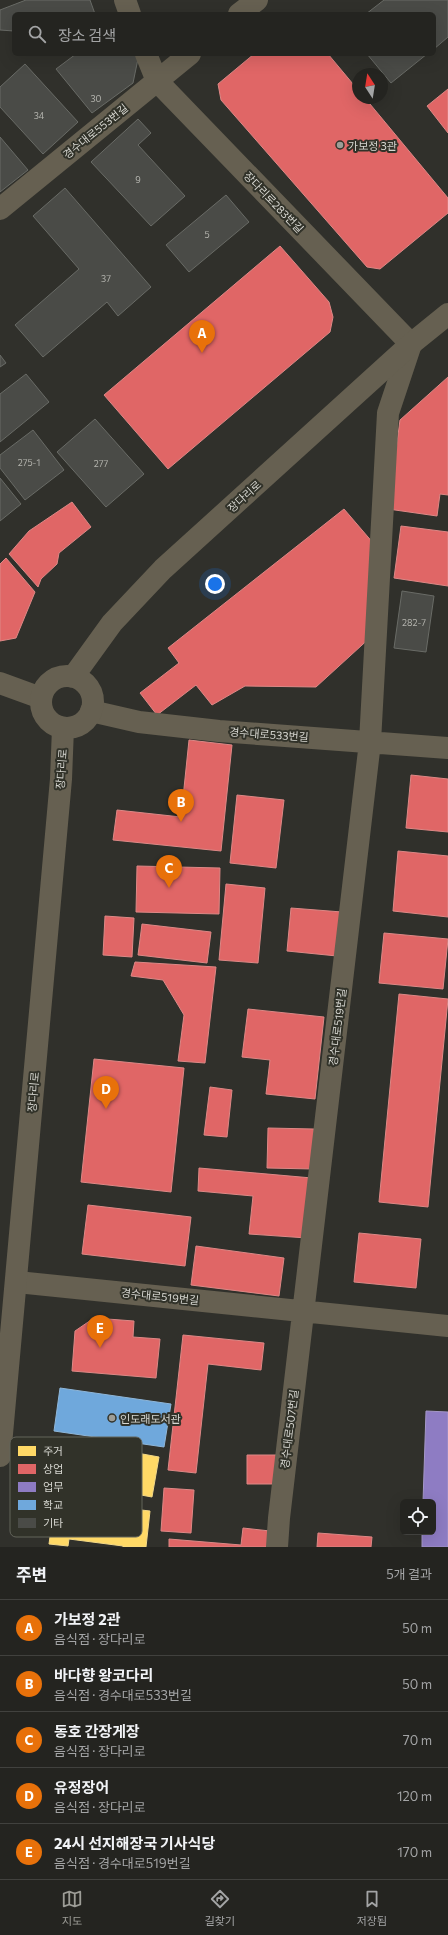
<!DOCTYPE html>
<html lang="ko">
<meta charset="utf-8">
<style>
body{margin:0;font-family:Commissioner,"Noto Sans KR",sans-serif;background:#2c2c29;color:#f1f3f6}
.controls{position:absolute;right:12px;bottom:12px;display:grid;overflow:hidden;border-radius:6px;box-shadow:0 4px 16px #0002}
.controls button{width:36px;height:36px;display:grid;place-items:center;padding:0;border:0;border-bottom:1px solid #41413e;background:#242420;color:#f1f3f6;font:20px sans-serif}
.compass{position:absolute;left:352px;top:68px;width:36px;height:36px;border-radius:50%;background:#242420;box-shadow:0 4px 16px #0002;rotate:348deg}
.you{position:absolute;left:215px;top:584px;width:14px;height:14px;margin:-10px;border:3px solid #fff;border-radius:50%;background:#1a73e8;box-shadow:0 0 0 6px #1a73e833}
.badge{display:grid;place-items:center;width:26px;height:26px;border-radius:50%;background:#9d9d97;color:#fff;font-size:13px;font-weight:700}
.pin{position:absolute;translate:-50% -33px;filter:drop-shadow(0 1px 2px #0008)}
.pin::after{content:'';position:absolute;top:21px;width:14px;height:12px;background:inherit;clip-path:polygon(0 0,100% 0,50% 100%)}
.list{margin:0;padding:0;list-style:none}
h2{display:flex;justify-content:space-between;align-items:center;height:52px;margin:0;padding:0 16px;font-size:17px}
h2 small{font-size:13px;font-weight:400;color:#a3a4a5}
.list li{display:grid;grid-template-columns:26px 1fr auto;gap:12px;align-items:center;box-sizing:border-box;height:56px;padding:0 16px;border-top:1px solid #41413e}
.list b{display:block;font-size:15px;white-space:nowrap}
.list p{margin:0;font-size:13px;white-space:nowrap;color:#a3a4a5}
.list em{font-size:13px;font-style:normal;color:#a3a4a5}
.icon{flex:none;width:22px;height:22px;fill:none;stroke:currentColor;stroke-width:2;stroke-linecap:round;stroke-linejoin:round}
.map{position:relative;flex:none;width:448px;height:1547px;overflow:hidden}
.search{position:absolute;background:#242420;box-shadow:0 4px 16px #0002;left:12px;right:12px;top:12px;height:44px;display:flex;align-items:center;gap:10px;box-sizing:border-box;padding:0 14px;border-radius:6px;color:#a3a4a5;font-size:15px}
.sheet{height:332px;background:#242420}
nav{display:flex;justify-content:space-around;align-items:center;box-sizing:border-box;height:56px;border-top:1px solid #41413e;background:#242420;font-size:11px;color:#a3a4a5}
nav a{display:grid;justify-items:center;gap:2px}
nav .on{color:#9d9d97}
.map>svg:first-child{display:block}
.homes{fill:#ffd966;stroke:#f3d886}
.shops{fill:#e06666;stroke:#dd8886}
.offices{fill:#8e7cc3;stroke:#a497c7}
.schools{fill:#6fa8dc;stroke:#8eb6d9}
.building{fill:#4a4b47;stroke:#696b66}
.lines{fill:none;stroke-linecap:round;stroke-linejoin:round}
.minor{stroke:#666051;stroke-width:22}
.tertiary{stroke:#666051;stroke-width:22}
.poi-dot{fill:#9d9d97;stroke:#313229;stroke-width:1.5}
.labels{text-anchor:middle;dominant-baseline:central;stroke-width:4;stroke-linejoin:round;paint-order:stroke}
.number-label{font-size:9px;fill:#b4b4ae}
.street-label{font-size:11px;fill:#d7d7d1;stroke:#313229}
.poi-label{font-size:11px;fill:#d7d7d1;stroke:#313229;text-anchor:start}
.key{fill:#313229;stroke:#63645b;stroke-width:1}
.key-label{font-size:11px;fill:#d7d7d1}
</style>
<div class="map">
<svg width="448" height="1547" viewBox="0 0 448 1547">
<rect width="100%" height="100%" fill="#30302b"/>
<!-- homes -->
<path class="homes" d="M 65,1440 L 159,1457 L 152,1497 L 58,1480 Z
M 55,1500 L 150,1511 L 146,1547 L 123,1547 L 123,1546 L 69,1539 L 68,1546 L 49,1544 Z"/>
<!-- shops -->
<path class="shops" d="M 254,54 L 328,54 L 358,90 L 358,98 L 365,98 L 448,198 L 448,213 L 380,269 L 367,267 L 221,100 L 218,84 Z
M 448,89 L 448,133 L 427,106 Z
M 280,246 L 329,302 L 333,317 L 330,332 L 168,469 L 104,395 Z
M 448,377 L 448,495 L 440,494 L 437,516 L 388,509 L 400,420 Z
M 72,502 L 91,527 L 59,553 L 57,564 L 41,579 L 38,587 L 9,554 L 29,531 Z
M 344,509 L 380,551 L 373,635 L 316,687 L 245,686 L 212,705 L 196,685 L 157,715 L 140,693 L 179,663 L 168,648 Z
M 401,526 L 448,532 L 448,586 L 394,578 Z
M 6,558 L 35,592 L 16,638 L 0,641 L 0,564 Z
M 189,740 L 232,745 L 221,851 L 113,840 L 117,810 L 181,817 Z
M 411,775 L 448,779 L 448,832 L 406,828 Z
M 237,795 L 284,800 L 276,868 L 230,863 Z
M 398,851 L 448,856 L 448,917 L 393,911 Z
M 137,866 L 220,868 L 219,914 L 136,912 Z
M 226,884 L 265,888 L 258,963 L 219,960 Z
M 291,908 L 342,912 L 337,956 L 287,951 Z
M 105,916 L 134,918 L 132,957 L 103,955 Z
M 142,924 L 211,932 L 207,963 L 138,955 Z
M 384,933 L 448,939 L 443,989 L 379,983 Z
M 135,962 L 216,967 L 205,1063 L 178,1061 L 184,1015 L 163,980 L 131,976 Z
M 399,994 L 448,999 L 428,1207 L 379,1202 Z
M 248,1009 L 324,1017 L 315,1099 L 266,1094 L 270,1060 L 242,1057 Z
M 94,1059 L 184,1068 L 171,1192 L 81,1182 Z
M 210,1087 L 232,1090 L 227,1137 L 204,1135 Z
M 268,1128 L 314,1129 L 313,1169 L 267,1168 Z
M 199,1168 L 312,1178 L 307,1238 L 249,1234 L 253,1196 L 198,1191 Z
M 88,1205 L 191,1217 L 185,1266 L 82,1254 Z
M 359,1233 L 421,1239 L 416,1288 L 354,1282 Z
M 196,1246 L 284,1258 L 279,1296 L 191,1285 Z
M 94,1318 L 134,1321 L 133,1337 L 160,1339 L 156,1378 L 72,1371 L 75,1331 Z
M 183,1335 L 264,1343 L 261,1370 L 208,1364 L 196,1473 L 168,1470 Z
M 247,1455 L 279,1455 L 279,1484 L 247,1484 Z
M 164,1488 L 194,1490 L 191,1533 L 161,1531 Z
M 243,1528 L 270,1531 L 268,1547 L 169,1547 L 169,1539 L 241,1545 Z
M 318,1533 L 372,1537 L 371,1547 L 317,1547 Z"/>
<!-- offices -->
<path class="offices" d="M 426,1411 L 448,1412 L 448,1547 L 422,1547 L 422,1532 L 433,1532 L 433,1502 L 423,1502 Z"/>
<!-- schools -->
<path class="schools" d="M 60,1388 L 171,1404 L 164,1447 L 54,1431 Z"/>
<!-- building -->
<path class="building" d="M 26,0 L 90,0 L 95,14 L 14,14 L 14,31 L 0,30 L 0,10 Z
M 384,0 L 448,0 L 448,37 L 434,49 L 434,14 L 366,14 Z
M 76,54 L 139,54 L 133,83 L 92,113 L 56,69 Z
M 367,54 L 427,54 L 391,83 Z
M 25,64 L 78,122 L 43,154 L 0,107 L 0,87 Z
M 138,119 L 151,133 L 138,145 L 185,196 L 151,226 L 91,162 Z
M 0,137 L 28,170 L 0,192 Z
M 65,188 L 151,287 L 118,316 L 107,302 L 43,357 L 15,325 L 79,269 L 33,216 Z
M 226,195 L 249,222 L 189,272 L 166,245 Z
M 0,355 L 6,363 L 0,367 Z
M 26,374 L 49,402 L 0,442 L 0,394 Z
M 95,419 L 144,474 L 106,507 L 57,452 Z
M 33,430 L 64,470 L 25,500 L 0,468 L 0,455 Z
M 0,478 L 21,504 L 0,521 Z
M 402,591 L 434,596 L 426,652 L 394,648 Z"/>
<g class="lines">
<!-- minor -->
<path class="minor" d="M 125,0 L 130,14
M 239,14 L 257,0
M 146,54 L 157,81 L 411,344 L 388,413 L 370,742 L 279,1518 L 277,1547
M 0,209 L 190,54
M 0,683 L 41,698
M 91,711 L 139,722 L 219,731 L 448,748
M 17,1282 L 448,1326"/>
<!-- tertiary -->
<path class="tertiary" d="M41 702a26 26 0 1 1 52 0a26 26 0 1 1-52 0Z
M 73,677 L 112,623 L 163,569 L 411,344 L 448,314
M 0,1456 L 61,779 L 63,728"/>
</g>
<!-- markers -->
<g class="poi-dot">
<circle cx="340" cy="145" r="4"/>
<circle cx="112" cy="1418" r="4"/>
</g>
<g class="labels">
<!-- number labels -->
<g class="number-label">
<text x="96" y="98">30</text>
<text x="39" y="115">34</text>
<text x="138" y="179">9</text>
<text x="207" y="234">5</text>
<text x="106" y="278">37</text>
<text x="29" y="462">275-1</text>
<text x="101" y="463">277</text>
<text x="414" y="622">282-7</text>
</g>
<!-- street labels -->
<g class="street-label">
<text transform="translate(95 131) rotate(-39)">경수대로553번길</text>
<text transform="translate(274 202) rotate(46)">장다리로283번길</text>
<text transform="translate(244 496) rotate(-42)">장다리로</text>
<text transform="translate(269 734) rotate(4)">경수대로533번길</text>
<text transform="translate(61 769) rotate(-86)">장다리로</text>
<text transform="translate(337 1027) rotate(-83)">경수대로519번길</text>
<text transform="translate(33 1092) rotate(-85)">장다리로</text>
<text transform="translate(160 1296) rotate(6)">경수대로519번길</text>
<text transform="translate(289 1429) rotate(-83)">경수대로507번길</text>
</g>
<!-- poi labels -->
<g class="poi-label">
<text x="348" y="145">가보정 3관</text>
<text x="120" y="1418">인도래도서관</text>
</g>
</g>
<!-- legend -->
<rect x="10" y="1437" width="132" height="100" rx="6" class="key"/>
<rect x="18" y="1446" width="18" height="10" fill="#ffd966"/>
<rect x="18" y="1464" width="18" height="10" fill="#e06666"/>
<rect x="18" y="1482" width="18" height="10" fill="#8e7cc3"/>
<rect x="18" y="1500" width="18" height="10" fill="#6fa8dc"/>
<rect x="18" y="1518" width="18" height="10" fill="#4a4b47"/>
<g class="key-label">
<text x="43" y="1455">주거</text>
<text x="43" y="1473">상업</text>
<text x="43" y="1491">업무</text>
<text x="43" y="1509">학교</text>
<text x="43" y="1527">기타</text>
</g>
</svg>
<div class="controls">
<button><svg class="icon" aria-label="locate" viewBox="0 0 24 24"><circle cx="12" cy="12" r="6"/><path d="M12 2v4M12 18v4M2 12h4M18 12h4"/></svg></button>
</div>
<svg class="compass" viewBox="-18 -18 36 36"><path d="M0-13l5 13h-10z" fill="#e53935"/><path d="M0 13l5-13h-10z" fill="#a3a4a5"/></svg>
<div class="you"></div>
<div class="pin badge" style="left:202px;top:353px;background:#e8710a">A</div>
<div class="pin badge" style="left:181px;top:822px;background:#e8710a">B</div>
<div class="pin badge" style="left:169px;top:888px;background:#e8710a">C</div>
<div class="pin badge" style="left:106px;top:1109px;background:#e8710a">D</div>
<div class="pin badge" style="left:100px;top:1348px;background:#e8710a">E</div>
<div class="search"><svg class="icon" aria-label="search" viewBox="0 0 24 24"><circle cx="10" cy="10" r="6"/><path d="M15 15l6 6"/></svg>장소 검색</div>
</div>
<section class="sheet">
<h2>주변<small>5개 결과</small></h2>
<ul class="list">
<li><span class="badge" style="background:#e8710a">A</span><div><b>가보정 2관</b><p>음식점 · 장다리로</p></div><em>50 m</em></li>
<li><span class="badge" style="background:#e8710a">B</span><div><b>바다향 왕코다리</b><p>음식점 · 경수대로533번길</p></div><em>50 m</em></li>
<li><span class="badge" style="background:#e8710a">C</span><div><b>동호 간장게장</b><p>음식점 · 장다리로</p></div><em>70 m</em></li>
<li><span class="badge" style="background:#e8710a">D</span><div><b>유정장어</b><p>음식점 · 장다리로</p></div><em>120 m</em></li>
<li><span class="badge" style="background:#e8710a">E</span><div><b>24시 선지해장국 기사식당</b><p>음식점 · 경수대로519번길</p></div><em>170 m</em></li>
</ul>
</section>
<nav>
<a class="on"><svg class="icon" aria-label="map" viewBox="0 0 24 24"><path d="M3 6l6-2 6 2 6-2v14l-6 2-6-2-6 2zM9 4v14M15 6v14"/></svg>지도</a>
<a><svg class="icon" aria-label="directions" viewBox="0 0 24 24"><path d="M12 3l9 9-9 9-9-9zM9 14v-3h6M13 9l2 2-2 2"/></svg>길찾기</a>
<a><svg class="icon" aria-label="saved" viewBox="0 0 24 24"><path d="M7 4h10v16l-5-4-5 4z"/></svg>저장됨</a>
</nav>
